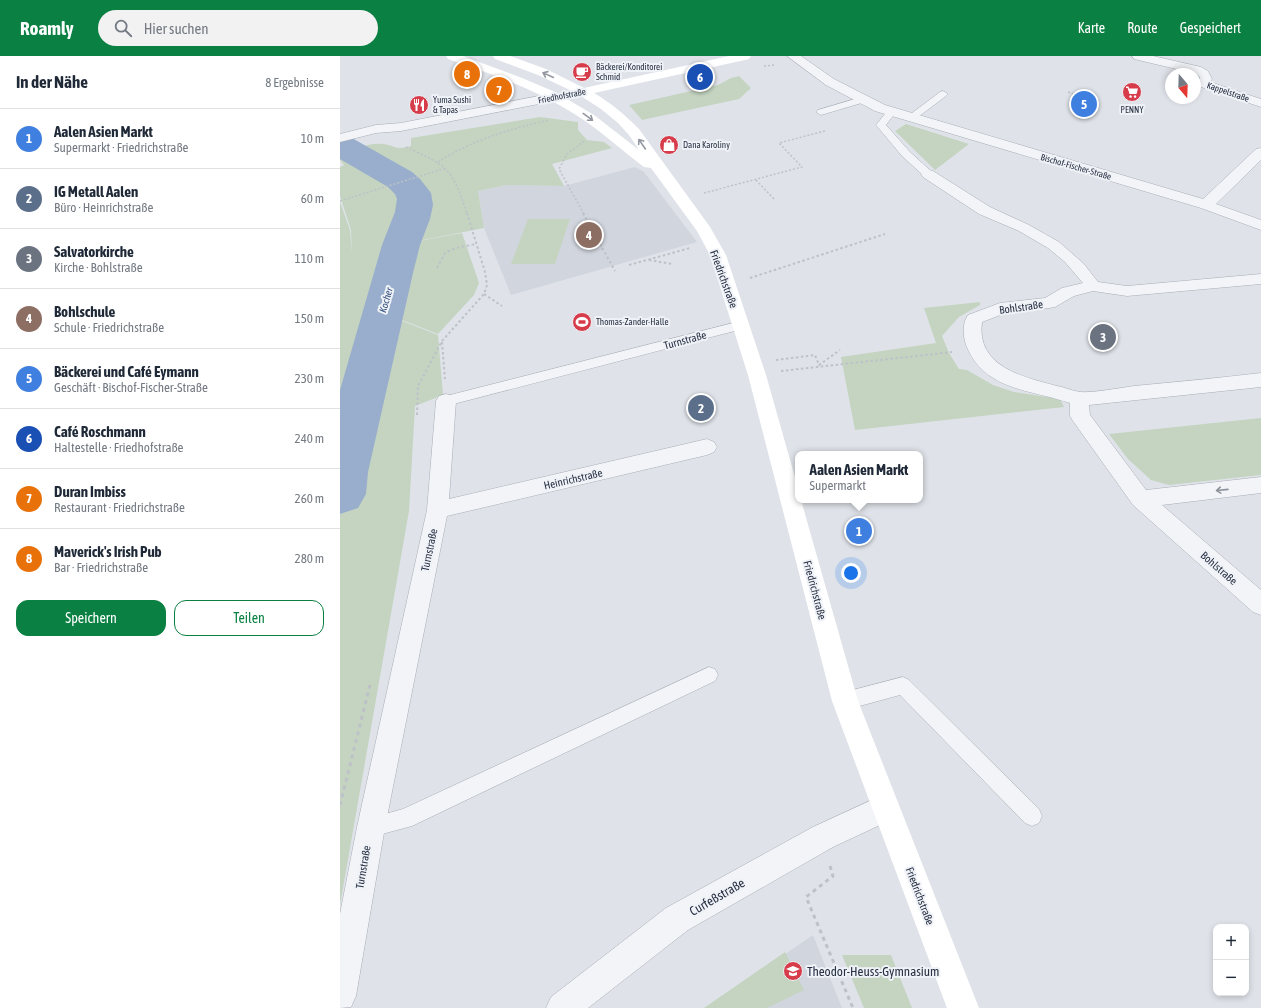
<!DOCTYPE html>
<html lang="de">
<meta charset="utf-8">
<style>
body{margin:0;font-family:"Asap Condensed",sans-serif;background:#f2f2f3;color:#1f2937}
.controls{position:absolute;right:12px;bottom:12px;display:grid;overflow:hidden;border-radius:8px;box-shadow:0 2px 6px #0003}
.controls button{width:36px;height:36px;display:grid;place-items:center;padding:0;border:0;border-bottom:1px solid #e0e1e3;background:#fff;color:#1f2937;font:20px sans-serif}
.compass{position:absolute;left:825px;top:12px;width:36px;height:36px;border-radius:50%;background:#fff;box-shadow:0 2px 6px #0003;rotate:161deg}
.you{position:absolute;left:511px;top:517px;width:14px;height:14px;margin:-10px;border:3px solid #fff;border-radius:50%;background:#1a73e8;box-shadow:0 0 0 6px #1a73e833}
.badge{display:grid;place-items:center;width:26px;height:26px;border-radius:50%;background:#0b8043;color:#fff;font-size:13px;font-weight:700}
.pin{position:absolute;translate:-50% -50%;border:2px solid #fff;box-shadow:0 1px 4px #0006}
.popup{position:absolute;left:455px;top:395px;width:128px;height:52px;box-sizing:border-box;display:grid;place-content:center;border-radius:8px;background:#fff;filter:drop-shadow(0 1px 3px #0005);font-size:13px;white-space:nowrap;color:#747a83}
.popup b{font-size:15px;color:#1f2937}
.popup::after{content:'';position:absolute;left:50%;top:100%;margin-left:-8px;border:8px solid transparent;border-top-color:#fff}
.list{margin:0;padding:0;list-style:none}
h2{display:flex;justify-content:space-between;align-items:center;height:52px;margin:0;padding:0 16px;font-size:17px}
h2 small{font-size:13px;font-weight:400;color:#747a83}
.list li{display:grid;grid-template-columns:26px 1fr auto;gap:12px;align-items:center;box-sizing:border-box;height:60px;padding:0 16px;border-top:1px solid #e0e1e3}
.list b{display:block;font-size:15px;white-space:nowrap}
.list p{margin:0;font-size:13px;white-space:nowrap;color:#747a83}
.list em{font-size:13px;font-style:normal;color:#747a83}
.actions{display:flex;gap:8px;padding:12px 16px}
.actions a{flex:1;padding:9px 0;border:1px solid #0b8043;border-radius:12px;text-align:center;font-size:14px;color:#0b8043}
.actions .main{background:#0b8043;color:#fff}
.icon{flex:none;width:22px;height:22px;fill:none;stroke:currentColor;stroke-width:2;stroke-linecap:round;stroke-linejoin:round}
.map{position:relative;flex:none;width:921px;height:952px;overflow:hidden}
header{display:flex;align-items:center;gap:24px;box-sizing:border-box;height:56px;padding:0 20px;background:#0b8043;color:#fff}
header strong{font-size:19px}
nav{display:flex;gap:22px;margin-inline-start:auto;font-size:14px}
.search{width:280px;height:36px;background:#f2f2f3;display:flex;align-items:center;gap:10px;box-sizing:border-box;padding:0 14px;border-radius:22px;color:#747a83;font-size:15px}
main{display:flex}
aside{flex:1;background:#fff}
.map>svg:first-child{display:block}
.built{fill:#d1d5de}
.green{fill:#c4d4c0}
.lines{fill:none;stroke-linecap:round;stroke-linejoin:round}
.river{fill:#98aecc;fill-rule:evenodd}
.service-casing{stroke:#a8adb7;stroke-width:1}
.minor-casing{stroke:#a8adb7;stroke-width:1}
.path-far2{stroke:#bdc1c8;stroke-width:1.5;stroke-dasharray:2 2;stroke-linecap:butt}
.path-far1{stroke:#bdc1c8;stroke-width:2;stroke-dasharray:2.5 2.5;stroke-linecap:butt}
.path{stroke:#bdc1c8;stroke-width:3;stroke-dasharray:4 4;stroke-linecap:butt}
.service{fill:#f2f4f7;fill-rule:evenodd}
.minor{fill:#f2f4f7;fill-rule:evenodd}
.secondary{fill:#fff;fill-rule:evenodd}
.oneway{stroke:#9397a0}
.oneway2{stroke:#8c929c}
.labels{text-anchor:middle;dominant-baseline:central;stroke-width:4;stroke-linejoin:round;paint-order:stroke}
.far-poi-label{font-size:9px;fill:#272f42;stroke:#eff2f7;text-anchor:start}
.far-street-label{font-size:9px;fill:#272f42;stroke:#eff2f7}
.far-water-label{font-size:10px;font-style:italic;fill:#2e4b78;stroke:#eff2f7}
.street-label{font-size:11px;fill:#272f42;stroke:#eff2f7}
.near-street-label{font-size:13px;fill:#272f42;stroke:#eff2f7}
.near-poi-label{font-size:13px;fill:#272f42;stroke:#eff2f7;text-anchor:start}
</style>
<header>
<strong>Roamly</strong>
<div class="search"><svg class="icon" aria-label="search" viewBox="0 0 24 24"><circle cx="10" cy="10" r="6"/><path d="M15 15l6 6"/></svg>Hier suchen</div>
<nav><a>Karte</a><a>Route</a><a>Gespeichert</a></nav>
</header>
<main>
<aside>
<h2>In der Nähe<small>8 Ergebnisse</small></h2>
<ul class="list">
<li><span class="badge" style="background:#3f7fe0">1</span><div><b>Aalen Asien Markt</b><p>Supermarkt · Friedrichstraße</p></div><em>10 m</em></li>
<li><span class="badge" style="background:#5c6f8a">2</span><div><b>IG Metall Aalen</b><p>Büro · Heinrichstraße</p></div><em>60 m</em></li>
<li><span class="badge" style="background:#6b7280">3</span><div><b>Salvatorkirche</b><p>Kirche · Bohlstraße</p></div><em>110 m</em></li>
<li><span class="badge" style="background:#8d6e63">4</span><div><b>Bohlschule</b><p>Schule · Friedrichstraße</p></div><em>150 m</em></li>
<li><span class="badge" style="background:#3f7fe0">5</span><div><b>Bäckerei und Café Eymann</b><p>Geschäft · Bischof-Fischer-Straße</p></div><em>230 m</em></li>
<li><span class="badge" style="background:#1a4fb4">6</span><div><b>Café Roschmann</b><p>Haltestelle · Friedhofstraße</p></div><em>240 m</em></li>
<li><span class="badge" style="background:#e8710a">7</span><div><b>Duran Imbiss</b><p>Restaurant · Friedrichstraße</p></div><em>260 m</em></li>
<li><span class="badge" style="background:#e8710a">8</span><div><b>Maverick's Irish Pub</b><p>Bar · Friedrichstraße</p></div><em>280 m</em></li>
</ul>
<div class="actions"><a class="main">Speichern</a><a>Teilen</a></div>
</aside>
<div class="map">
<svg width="921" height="952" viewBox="0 0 921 952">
<rect width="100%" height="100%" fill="#dfe3e9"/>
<!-- built -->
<path class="built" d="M 295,111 L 304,116 L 357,186 L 171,239 L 144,172 L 138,135 L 166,129 L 224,130 Z
M 473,879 L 502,952 L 366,952 Z"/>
<!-- green -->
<path class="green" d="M 399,20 L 411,32 L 399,43 L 302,64 L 289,49 L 378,29 L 391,22 Z
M 200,61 L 238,66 L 238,74 L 247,84 L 264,86 L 272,92 L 212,108 L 224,130 L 166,129 L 138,135 L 144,172 L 68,187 L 47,259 L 98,279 L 103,339 L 75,350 L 69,455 L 0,849 L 0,146 L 10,174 L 12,197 L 11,174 L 0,140 L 0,111 L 4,109 L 0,104 L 0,99 C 11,93 31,86 44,88 C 59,91 54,94 71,90 L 71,82 Z
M 566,68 L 629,88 L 595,114 L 555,75 Z
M 188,163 L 230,163 L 215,208 L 171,208 Z
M 122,177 L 139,227 L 134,239 L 98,278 L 49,259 L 69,187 Z
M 640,246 L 640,249 L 619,261 L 602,280 L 609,297 L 619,313 L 627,314 L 653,329 L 674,336 L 720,343 L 724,351 L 515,374 L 501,301 L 596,287 L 584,252 Z
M 921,362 L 921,419 L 829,429 L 811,424 L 788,403 L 769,378 Z
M 445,896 L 464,934 L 427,952 L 364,952 Z
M 502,899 L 551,899 L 572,952 L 524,952 Z"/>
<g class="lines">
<!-- river -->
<path class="river" d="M 0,79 L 12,82 L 72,116 L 80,123 L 91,137 L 93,149 L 90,163 L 80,189 L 73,217 L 28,416 L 26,438 L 18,452 L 0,458 L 0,334 L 42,189 L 55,156 L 57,143 L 55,138 L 48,131 L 0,103 Z"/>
<!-- service casing -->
<g class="service-casing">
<path id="service" d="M 603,35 L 608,38 L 606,40 L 574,64 L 568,64 L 566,62 L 568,60 L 600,36 Z
M 522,41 L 527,44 L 525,46 L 481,59 L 476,56 L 478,54 Z
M 551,53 L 556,56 L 546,69 L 570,96 L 592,116 L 593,118 L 592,120 L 584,120 L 562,100 L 536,69 L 548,54 Z
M 401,265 L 406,266 L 407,269 L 406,272 L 106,350 L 101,349 L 99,345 L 101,341 L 106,340 Z
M 369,611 L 375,613 L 378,619 L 375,625 L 72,770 L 31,781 L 24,778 L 21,771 L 24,764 L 63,753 Z
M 563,621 L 569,624 L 699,753 L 702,760 L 699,767 L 692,770 L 685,767 L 560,639 L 505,654 L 498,651 L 496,645 L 498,639 L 505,636 Z"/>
</g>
<!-- minor casing -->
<g class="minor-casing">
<path id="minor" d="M 447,0 L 461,0 L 494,23 L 545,49 L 863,143 L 916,93 L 921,92 L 921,104 L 876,148 L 921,164 L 921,174 L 861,152 L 535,55 L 486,29 Z
M 792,0 L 813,0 L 861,11 L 868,15 L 872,23 L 870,26 L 921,43 L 921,51 L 858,30 L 856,27 L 860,22 L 859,20 L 853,17 L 794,3 Z
M 214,37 L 219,38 L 220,41 L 219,44 L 61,75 L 36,77 L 0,86 L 0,78 L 36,69 L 61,67 Z
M 588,114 L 593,115 L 650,151 L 689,169 L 719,186 L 744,208 L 758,226 L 787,230 L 921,218 L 921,228 L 787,240 L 753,235 L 734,240 L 715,251 L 709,252 L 663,258 L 642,266 C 636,311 683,321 717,330 C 724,331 732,335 740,336 C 753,337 780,332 794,330 C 836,326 879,322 921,317 L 921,331 L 749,349 L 750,359 L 806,434 L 921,421 L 921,437 L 822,449 L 921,534 L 921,559 L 913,556 L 793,449 L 733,365 L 730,360 L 730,347 C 690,333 644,335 626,289 C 623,280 622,267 628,259 L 660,247 L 705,242 L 722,232 L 743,227 L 725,206 L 708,192 L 679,175 L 639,158 L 583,121 L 581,118 L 583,115 Z
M 106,338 L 113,340 L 116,345 L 109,443 L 367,383 L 374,386 L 377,391 L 374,396 L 367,399 L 107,460 L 45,771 L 16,940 L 11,951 L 0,952 L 0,858 L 17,771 L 87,454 L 96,345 L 99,340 Z
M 545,738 L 555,742 L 559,752 L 555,762 L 493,791 L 348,874 L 248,952 L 206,952 L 211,941 L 326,852 L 473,771 Z"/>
</g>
<!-- path-far2 -->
<path class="path-far2" d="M 424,10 L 435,9
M 728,36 L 741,41
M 66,91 C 109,111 112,112 127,158
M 98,106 C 132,84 170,73 209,64
M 416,124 L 434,143
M 364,137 L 462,111 L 439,87 L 485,75
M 0,145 L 106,112
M 244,158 L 219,113 L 227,98 L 246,84"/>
<!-- path-far1 -->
<path class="path-far1" d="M 243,157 L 275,215
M 309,204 L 332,208
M 289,209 L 350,192
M 97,212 L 105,197 L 116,192 L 136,188
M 410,222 L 545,178
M 144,238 L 162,250
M 102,286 L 105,323
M 436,304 L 475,299 L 479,309 L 500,294
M 441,315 L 612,296
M 77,359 L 78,330 L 102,285 L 144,238 L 147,229 L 145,216 L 127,157"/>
<!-- path -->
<path class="path" d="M 0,749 L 30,629
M 490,810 L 493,820 L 466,841 L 513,952"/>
<!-- service -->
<use href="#service" class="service"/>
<!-- minor -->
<use href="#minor" class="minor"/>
<!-- secondary -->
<path class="secondary" d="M 106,0 L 123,0 L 182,22 L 215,36 L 254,59 L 299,94 L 289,79 L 278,67 L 261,53 L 241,40 L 233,40 L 231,37 L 232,35 L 198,19 L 155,3 L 153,0 L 170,0 L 206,13 L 244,32 L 389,0 L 411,0 L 409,3 L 405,4 L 254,37 C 271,47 285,59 299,73 L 370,171 L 386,199 L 426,319 L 458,432 L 458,444 L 461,444 L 518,645 L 639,952 L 607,952 L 492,645 L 408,319 L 370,199 L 357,175 L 311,112 L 304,111 C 281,94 260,74 236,59 C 197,34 152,18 108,3 Z"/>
</g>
<!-- one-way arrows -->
<defs><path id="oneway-shaft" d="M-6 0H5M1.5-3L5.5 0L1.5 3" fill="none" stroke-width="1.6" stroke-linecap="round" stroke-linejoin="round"/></defs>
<g class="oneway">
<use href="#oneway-shaft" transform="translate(208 19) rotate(-155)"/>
<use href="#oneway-shaft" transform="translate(248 61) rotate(36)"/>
<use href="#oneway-shaft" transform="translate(302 88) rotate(-124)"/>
</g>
<use class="oneway2" href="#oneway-shaft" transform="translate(882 434) rotate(174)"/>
<!-- icons -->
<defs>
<g id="cafe-disc" transform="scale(1)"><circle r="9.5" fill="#d63c4a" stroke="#eff2f7"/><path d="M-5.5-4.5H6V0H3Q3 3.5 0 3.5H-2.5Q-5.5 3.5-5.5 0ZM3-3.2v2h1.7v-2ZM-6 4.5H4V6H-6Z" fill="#fff"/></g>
<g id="supermarket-disc" transform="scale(1)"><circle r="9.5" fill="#d63c4a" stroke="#eff2f7"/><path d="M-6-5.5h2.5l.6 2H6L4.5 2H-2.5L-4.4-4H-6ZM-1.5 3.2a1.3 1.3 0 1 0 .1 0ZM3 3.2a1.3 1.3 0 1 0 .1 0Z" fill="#fff"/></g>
<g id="restaurant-disc" transform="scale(1)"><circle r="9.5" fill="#d63c4a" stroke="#eff2f7"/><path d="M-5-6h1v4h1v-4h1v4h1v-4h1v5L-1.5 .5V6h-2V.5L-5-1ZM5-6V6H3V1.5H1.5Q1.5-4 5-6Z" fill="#fff"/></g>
<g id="shop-disc" transform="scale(1)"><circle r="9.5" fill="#d63c4a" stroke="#eff2f7"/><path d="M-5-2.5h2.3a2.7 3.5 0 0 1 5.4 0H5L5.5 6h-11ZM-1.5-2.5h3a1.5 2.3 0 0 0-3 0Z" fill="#fff"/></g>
<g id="stadium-disc" transform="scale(1)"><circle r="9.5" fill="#d63c4a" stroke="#eff2f7"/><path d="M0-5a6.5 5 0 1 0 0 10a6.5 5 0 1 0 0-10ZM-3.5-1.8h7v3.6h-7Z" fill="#fff"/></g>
<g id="school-disc" transform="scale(1)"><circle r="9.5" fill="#d63c4a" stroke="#eff2f7"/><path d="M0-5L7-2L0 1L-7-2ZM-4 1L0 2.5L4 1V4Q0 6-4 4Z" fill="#fff"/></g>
</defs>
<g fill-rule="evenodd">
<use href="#cafe-disc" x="242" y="16"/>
<use href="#supermarket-disc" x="792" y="36"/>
<use href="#restaurant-disc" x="79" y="49"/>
<use href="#shop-disc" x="329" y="89"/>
<use href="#stadium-disc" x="242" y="266"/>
<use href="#school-disc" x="453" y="915"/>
</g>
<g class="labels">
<!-- far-poi labels -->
<g class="far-poi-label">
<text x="256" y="11">Bäckerei/Konditorei<tspan x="256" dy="10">Schmid</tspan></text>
<text x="93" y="44">Yuma Sushi<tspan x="93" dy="10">&amp; Tapas</tspan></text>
<text x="792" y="54" text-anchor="middle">PENNY</text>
<text x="343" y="89">Dana Karoliny</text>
<text x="256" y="266">Thomas-Zander-Halle</text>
</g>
<!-- far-street labels -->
<g class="far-street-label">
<text transform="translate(888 36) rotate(19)">Kappelstraße</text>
<text transform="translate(222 40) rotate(-11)">Friedhofstraße</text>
<text transform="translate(736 111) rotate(16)">Bischof-Fischer-Straße</text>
</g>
<!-- far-water labels -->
<g class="far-water-label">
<text transform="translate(46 244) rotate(-74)">Kocher</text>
</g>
<!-- street labels -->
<g class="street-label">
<text transform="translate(384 223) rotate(70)">Friedrichstraße</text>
<text transform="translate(681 251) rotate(-8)">Bohlstraße</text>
<text transform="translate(345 284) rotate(-15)">Turnstraße</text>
<text transform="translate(233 423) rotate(-13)">Heinrichstraße</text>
<text transform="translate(89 494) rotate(-78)">Turnstraße</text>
<text transform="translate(879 512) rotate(41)">Bohlstraße</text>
<text transform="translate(475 534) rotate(75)">Friedrichstraße</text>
<text transform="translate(23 811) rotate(-80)">Turnstraße</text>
<text transform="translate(580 840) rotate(69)">Friedrichstraße</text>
</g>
<!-- near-street labels -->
<g class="near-street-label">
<text transform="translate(377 841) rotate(-30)">Curfeßstraße</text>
</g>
<!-- near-poi labels -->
<g class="near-poi-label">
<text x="467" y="915">Theodor-Heuss-Gymnasium</text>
</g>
</g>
</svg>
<div class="controls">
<button>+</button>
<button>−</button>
</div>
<svg class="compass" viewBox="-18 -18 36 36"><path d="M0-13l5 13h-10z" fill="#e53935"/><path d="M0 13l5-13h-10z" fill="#747a83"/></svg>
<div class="you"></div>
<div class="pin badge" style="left:519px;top:475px;background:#3f7fe0">1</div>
<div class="popup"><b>Aalen Asien Markt</b>Supermarkt</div>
<div class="pin badge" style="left:361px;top:352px;background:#5c6f8a">2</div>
<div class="pin badge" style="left:763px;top:281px;background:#6b7280">3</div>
<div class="pin badge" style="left:249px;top:179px;background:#8d6e63">4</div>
<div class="pin badge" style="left:744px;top:48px;background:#3f7fe0">5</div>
<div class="pin badge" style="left:360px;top:21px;background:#1a4fb4">6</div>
<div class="pin badge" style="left:159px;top:34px;background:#e8710a">7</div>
<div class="pin badge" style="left:127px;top:18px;background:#e8710a">8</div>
</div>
</main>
